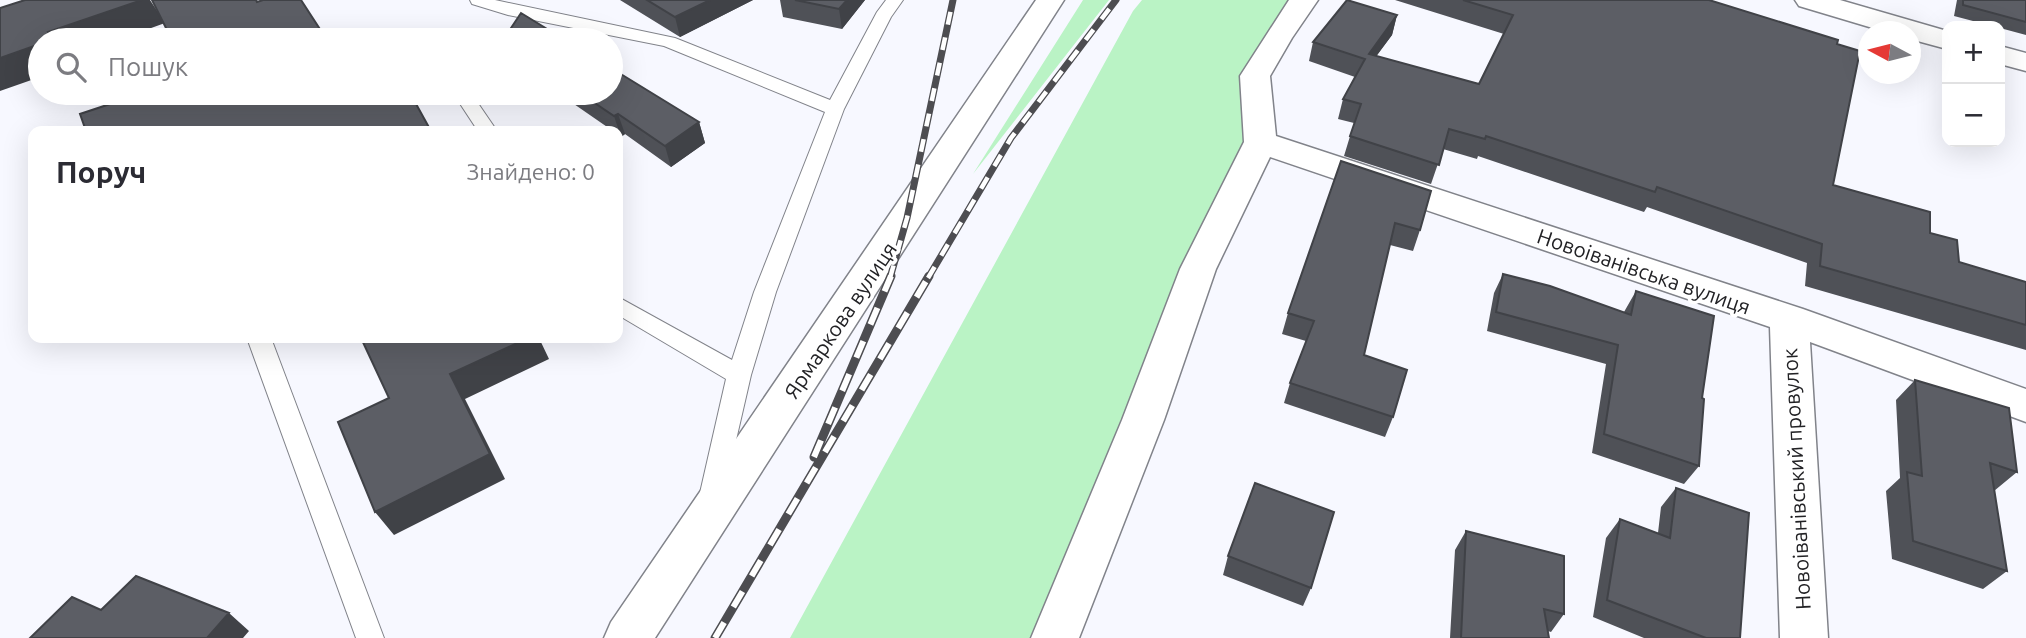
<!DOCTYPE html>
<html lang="uk">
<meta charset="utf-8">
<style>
body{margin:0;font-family:Ubuntu,sans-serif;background:#f7f7f7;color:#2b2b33}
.controls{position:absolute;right:21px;top:21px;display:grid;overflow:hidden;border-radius:14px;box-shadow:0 7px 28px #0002}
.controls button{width:63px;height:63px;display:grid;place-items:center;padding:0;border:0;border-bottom:2px solid #e1e1e2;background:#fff;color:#2b2b33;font:35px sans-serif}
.compass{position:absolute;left:1858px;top:21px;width:63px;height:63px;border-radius:50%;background:#fff;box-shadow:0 7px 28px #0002;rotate:277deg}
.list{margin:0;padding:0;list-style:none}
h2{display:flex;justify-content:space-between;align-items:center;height:91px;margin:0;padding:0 28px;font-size:30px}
h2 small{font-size:23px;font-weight:400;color:#7c7c81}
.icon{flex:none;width:38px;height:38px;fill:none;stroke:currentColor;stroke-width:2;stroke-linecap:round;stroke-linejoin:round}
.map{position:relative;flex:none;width:2026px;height:638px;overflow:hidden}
.search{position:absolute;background:#fff;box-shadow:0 7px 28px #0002;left:28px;top:28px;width:595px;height:77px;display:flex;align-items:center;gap:18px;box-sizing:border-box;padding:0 24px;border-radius:38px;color:#7c7c81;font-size:26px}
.panel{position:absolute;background:#fff;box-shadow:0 7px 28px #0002;left:28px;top:126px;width:595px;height:217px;border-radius:14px}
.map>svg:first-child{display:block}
.green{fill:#baf3c5}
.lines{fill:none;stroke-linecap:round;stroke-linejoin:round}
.lane-casing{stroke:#81838a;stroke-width:2}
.street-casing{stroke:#81838a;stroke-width:3}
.secondary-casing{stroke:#81838a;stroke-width:3}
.lane{fill:#fff;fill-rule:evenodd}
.street{fill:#fff;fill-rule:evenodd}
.secondary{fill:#fff;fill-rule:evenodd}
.rail-far1-casing{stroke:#4d4d51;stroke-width:7}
.rail-casing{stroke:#4d4d51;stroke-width:9}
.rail-far1{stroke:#fff;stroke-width:4.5;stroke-dasharray:13;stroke-linecap:butt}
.rail{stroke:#fff;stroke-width:6;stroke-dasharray:18;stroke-linecap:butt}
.wall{fill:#4f5157}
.shaded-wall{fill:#404247}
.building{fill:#5c5e65;stroke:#404247;stroke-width:2}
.labels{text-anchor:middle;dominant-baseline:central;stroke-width:7;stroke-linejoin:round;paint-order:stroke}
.street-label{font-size:21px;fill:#222225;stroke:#fff}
</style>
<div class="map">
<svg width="2026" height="638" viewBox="0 0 2026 638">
<rect width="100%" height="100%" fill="#f7f8ff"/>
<!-- green -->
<path class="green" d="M 1083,0 L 1109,0 L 973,174 Z
M 1142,0 L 1297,0 L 1249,71 L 1253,141 L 1040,638 L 790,638 L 1133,11 Z"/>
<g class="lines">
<!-- lane casing -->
<g class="lane-casing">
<path id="lane" d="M 470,0 L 495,0 L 675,38 L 830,100 L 877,12 L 886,0 L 903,0 L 891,17 L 844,109 L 776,292 L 751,375 L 722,501 L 713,504 L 704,501 L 700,493 L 726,379 L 618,315 L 618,297 L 732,360 L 754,292 L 825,112 L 664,46 L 508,15 L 472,4 Z
M 453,93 L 471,93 L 497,131 L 478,131 Z
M 247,338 L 271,338 L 384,638 L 356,638 Z"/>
</g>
<!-- street casing -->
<g class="street-casing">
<path id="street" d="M 1289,0 L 1318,0 L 1292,38 L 1270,76 L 1276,136 L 1803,309 L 2026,389 L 2026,422 L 1810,342 L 1828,638 L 1780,638 L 1770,327 L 1270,157 L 1216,269 L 1164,420 L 1079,638 L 1031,638 L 1122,420 L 1180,269 L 1244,142 L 1240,76 Z"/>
</g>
<!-- secondary casing -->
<g class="secondary-casing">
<path id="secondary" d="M 1036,0 L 1064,0 L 655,638 L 604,638 L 611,622 Z
M 1795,0 L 1840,0 L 1947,31 L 1947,49 L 1910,39 L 1910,32 L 1886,32 L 1799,6 Z
M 2000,46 L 2026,53 L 2026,71 L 2000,64 Z"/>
</g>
<!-- lane -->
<use href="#lane" class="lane"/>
<!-- street -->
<use href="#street" class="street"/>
<!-- secondary -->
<use href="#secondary" class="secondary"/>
<!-- rail-far1 casing -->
<g class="rail-far1-casing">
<path id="rail-far1" d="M 890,278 L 907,218 L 953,0
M 928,278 L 1011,138 L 1116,0"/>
</g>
<!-- rail casing -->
<g class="rail-casing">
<path id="rail" d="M 814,457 L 891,276
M 715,638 L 929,276"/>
</g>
<!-- rail-far1 -->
<use href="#rail-far1" class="rail-far1"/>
<!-- rail -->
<use href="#rail" class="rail"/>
</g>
<!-- wall -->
<path class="wall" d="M 620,0 L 753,0 L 680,37 Z
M 780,0 L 865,0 L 842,29 L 783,17 Z
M 1395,0 L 1709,0 L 1837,44 L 1833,185 L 1930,233 L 1959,262 L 2026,282 L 2026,350 L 1805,286 L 1807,263 L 1647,207 L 1644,212 L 1478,156 L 1477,159 L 1443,149 L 1431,184 L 1344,156 L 1354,123 L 1338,119 L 1343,99 L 1355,77 L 1309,61 L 1313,42 L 1397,15 L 1392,35 L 1376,56 L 1479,84 L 1504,34 Z
M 1957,0 L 2026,0 L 2026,35 L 2000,28 L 2000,26 L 1992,26 L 1954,16 Z
M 558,93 L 611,93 L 699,122 L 705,143 L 671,167 L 625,134 L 621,137 L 618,135 L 618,131 L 613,131 Z
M 1341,161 L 1420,230 L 1413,251 L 1390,245 L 1364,355 L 1393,417 L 1385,437 L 1284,403 L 1290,383 L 1306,341 L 1282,334 L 1288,313 Z
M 1503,274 L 1624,312 L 1636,291 L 1702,398 L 1699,466 L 1684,484 L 1592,453 L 1606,364 L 1487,331 L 1494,293 Z
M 1915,380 L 2017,472 L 1994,491 L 2007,571 L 1983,589 L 1892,559 L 1886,491 L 1900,478 L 1896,400 Z
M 1676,488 L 1740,638 L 1644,638 L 1593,617 L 1606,538 L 1620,519 L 1658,533 L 1661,507 Z
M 1466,531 L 1564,614 L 1551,632 L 1548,631 L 1549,638 L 1450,638 L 1455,550 Z
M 1228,556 L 1311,588 L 1303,606 L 1223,575 Z"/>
<!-- shaded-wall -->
<path class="shaded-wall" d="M 142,0 L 150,0 L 165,23 L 118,40 L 50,40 L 48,32 Z
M 710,0 L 753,0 L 680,37 L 675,17 Z
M 847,0 L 865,0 L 842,29 L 839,9 Z
M 1397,15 L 1392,35 L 1364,73 L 1369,54 Z
M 40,44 L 40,77 L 0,91 L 0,58 Z
M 618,114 L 625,134 L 621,137 L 614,116 Z
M 699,122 L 705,143 L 671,167 L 665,146 Z
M 528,338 L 539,338 L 549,359 L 465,399 L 505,479 L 394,535 L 375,512 L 450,374 Z
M 229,613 L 249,631 L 243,638 L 207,638 Z"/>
<!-- building -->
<path class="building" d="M 25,0 L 142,0 L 48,32 L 53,39 L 40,40 L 40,44 L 0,58 L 0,8 Z
M 152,0 L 256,0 L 257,2 L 263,0 L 301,0 L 327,40 L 172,40 Z
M 647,0 L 710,0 L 675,17 Z
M 795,0 L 847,0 L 839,9 Z
M 1347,0 L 1397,15 L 1369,54 L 1479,84 L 1513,15 L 1463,0 L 1709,0 L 1838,40 L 1837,44 L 1860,51 L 1833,185 L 1930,212 L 1930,233 L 1957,240 L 1959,262 L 2026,282 L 2026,325 L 1820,266 L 1822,244 L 1657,187 L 1655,192 L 1486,136 L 1485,139 L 1449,129 L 1439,165 L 1350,136 L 1361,104 L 1343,99 L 1365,59 L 1313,42 Z
M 1963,0 L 2026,0 L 2026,22 L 1963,5 Z
M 521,13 L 565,40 L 503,40 Z
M 611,68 L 699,122 L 665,146 L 618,114 L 614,116 L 580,93 L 611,93 Z
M 143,93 L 410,93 L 431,131 L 86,131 L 80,114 Z
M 1341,161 L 1431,191 L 1420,230 L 1395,223 L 1364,355 L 1407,370 L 1393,417 L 1290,383 L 1314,321 L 1288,313 Z
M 1503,274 L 1550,286 L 1631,315 L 1636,291 L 1714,316 L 1702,398 L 1704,399 L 1699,466 L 1604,434 L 1618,345 L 1496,312 Z
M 361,338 L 528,338 L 450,374 L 490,454 L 375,512 L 338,422 L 389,398 Z
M 1915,380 L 2009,408 L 2017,472 L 1990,463 L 2007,571 L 1913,541 L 1907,472 L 1922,476 Z
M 1255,483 L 1334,512 L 1311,588 L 1228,556 Z
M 1676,488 L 1749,513 L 1740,638 L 1706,638 L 1607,600 L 1620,519 L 1670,538 Z
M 1466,531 L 1564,556 L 1564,614 L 1544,609 L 1549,638 L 1461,638 Z
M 136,576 L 229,613 L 207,638 L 30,638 L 72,597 L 101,610 Z"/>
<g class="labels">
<!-- street labels -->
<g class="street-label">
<text transform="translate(1644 271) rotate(19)">Новоіванівська вулиця</text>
<text transform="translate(840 320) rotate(-56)">Ярмаркова вулиця</text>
<text transform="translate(1796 479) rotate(-93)">Новоіванівський провулок</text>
</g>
</g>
</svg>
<div class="controls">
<button>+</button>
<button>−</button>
</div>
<svg class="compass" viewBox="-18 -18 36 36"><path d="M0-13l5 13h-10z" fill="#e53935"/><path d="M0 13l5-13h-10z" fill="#7c7c81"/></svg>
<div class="search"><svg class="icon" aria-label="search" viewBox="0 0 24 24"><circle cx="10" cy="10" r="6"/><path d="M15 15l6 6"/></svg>Пошук</div>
<section class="panel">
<h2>Поруч<small>Знайдено: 0</small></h2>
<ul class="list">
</ul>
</section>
</div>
